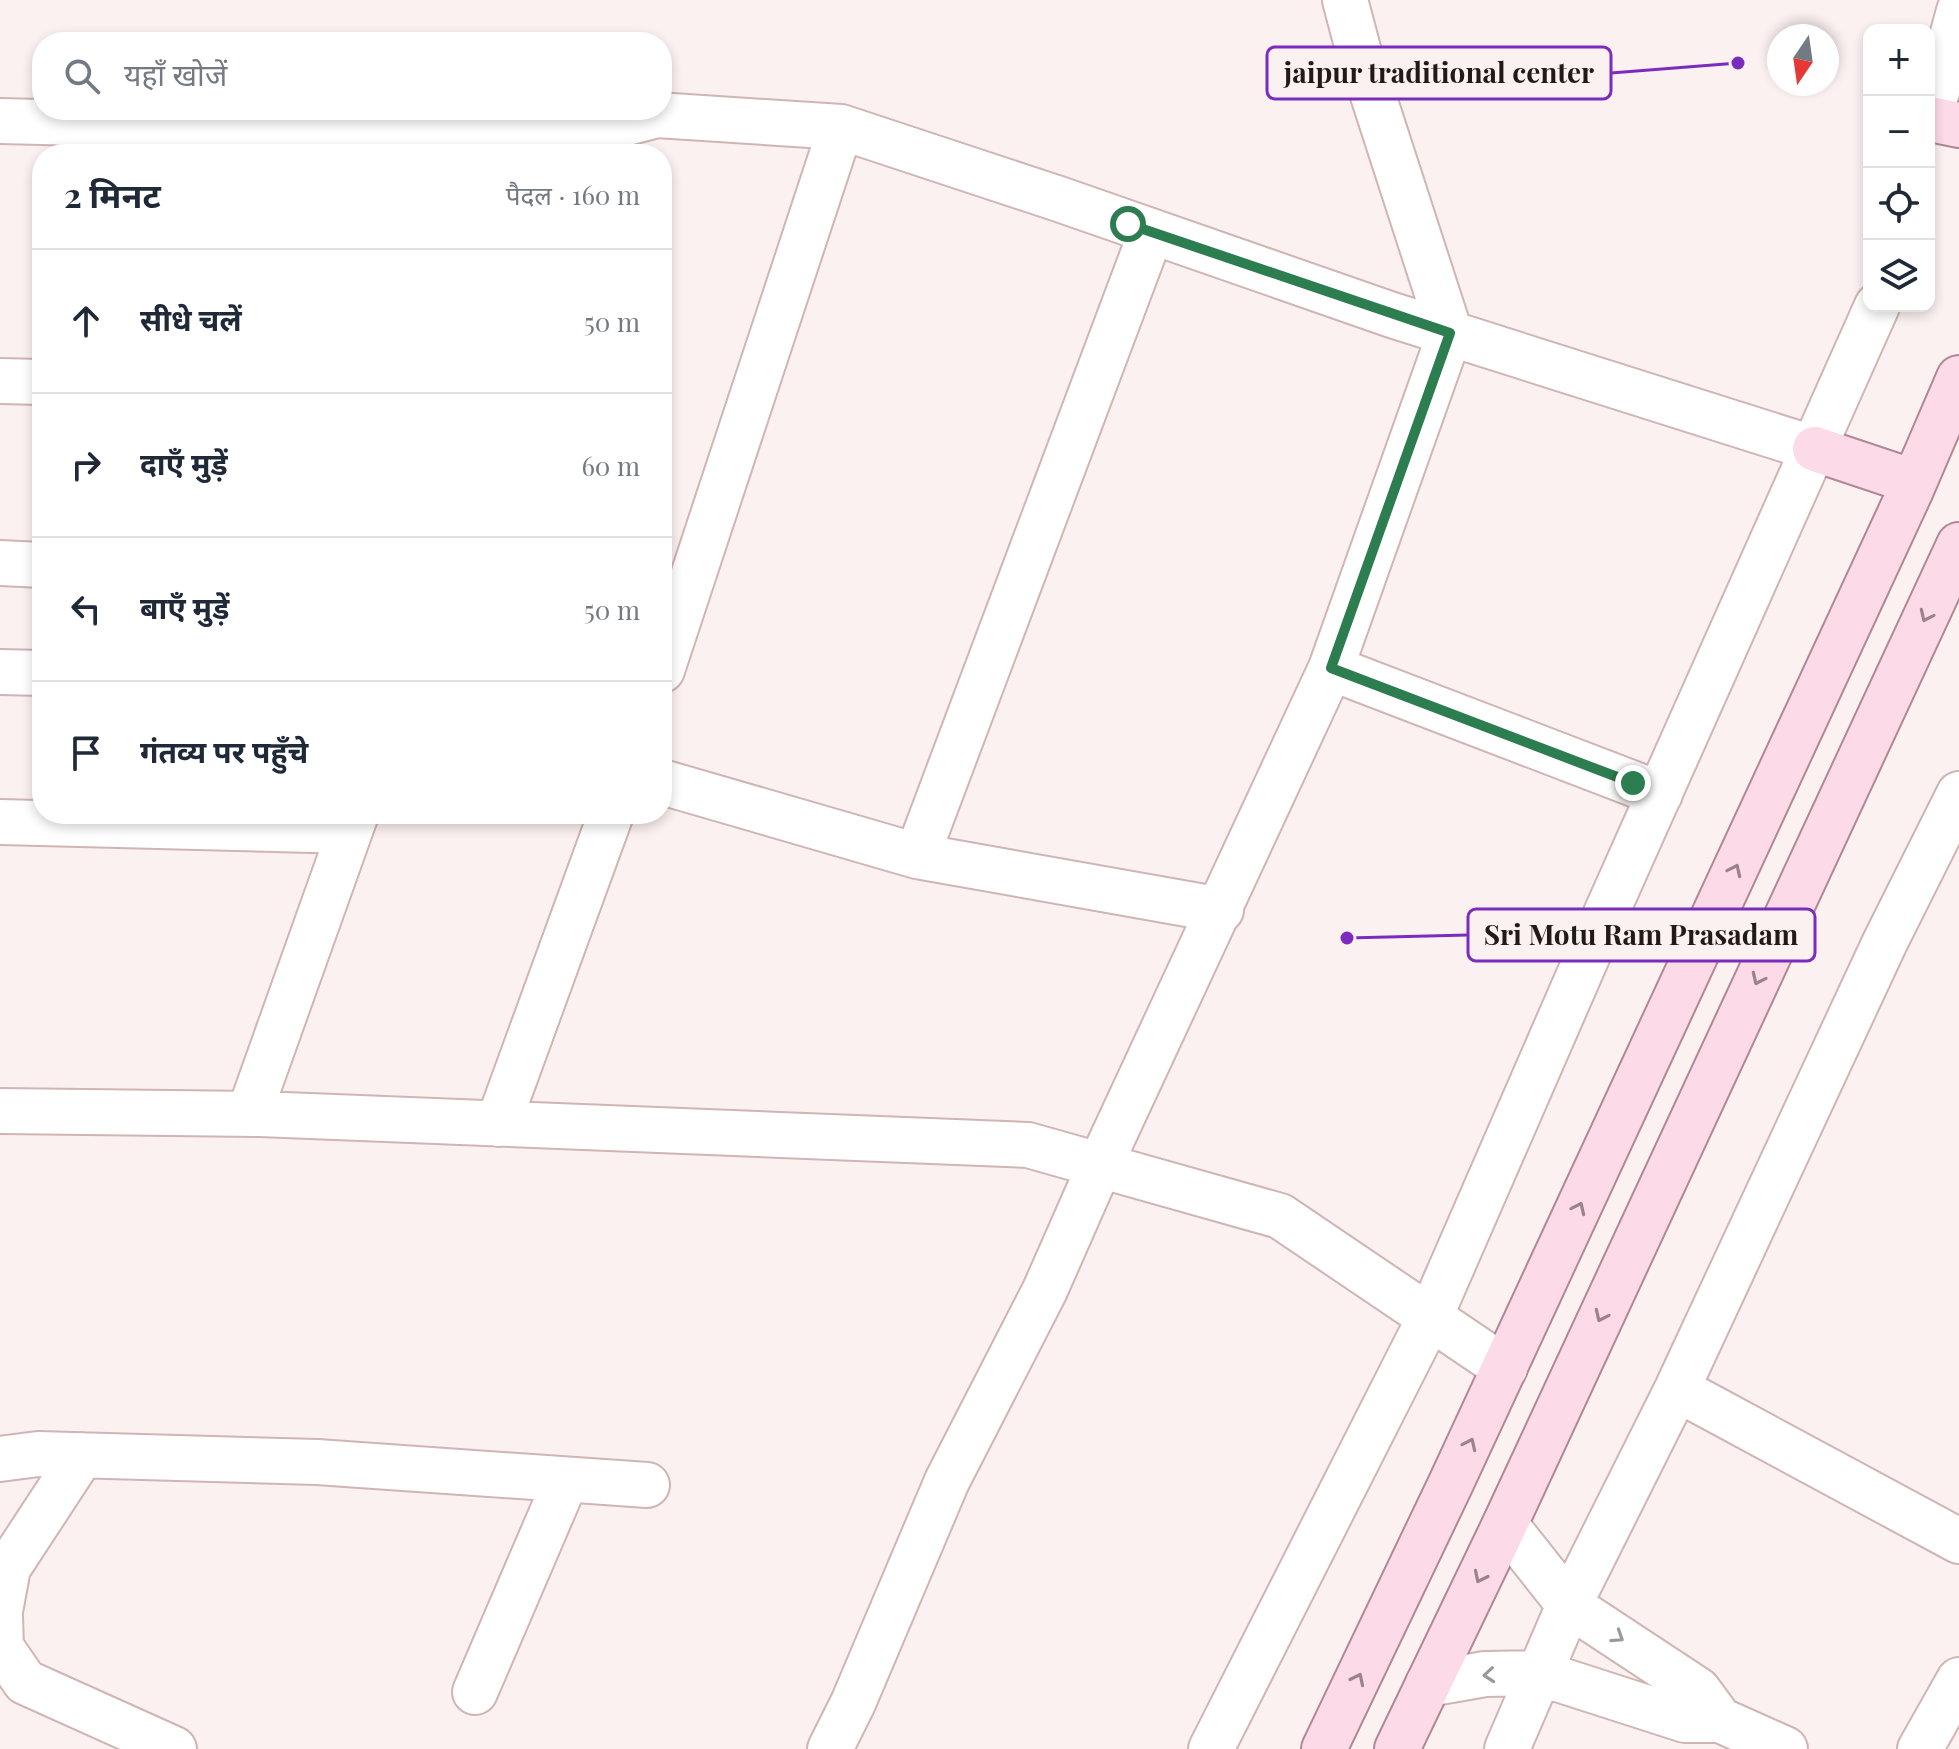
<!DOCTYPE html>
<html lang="hi">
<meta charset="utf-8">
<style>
body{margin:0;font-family:"Playfair Display","Noto Sans Devanagari",serif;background:#f2f2f3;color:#1f2937}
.controls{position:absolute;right:24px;top:24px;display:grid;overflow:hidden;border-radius:16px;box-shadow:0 4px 12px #0003}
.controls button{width:72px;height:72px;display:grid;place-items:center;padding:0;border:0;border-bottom:2px solid #e0e1e3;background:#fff;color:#1f2937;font:40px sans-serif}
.compass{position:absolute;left:1767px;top:24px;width:72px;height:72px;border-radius:50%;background:#fff;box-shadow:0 4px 12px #0003;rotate:193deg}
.stop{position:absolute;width:24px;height:24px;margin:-18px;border:6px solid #2c7d4f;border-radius:50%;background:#fff}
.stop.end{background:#2c7d4f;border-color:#fff;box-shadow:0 2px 8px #0008}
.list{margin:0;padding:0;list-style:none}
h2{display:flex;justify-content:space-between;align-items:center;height:104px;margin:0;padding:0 32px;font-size:34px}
h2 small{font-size:26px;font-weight:400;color:#747a83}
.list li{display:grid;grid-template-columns:52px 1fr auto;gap:24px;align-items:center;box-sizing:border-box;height:144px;padding:0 32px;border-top:2px solid #e0e1e3}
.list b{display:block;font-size:30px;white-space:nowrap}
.list em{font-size:26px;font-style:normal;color:#747a83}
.icon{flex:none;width:44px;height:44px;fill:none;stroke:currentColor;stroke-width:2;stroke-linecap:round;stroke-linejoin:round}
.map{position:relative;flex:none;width:1959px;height:1749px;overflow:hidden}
.search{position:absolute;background:#fff;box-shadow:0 4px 12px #0003;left:32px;top:32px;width:640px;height:88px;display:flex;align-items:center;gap:20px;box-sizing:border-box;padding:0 28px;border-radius:32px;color:#747a83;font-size:30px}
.panel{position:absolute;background:#fff;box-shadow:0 4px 12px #0003;left:32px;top:144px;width:640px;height:680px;border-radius:32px}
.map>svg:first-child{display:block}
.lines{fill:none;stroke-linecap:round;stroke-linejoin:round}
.minor-casing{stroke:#cfb5b4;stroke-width:48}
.major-casing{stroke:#b08796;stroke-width:48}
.minor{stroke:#fff;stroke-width:44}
.major{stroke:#fddae8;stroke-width:44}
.oneway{stroke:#9a838b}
.oneway2{stroke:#9c9898}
.route{stroke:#2c7d4f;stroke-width:10}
.leader{fill:none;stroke:#7b2cbf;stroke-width:3}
.callout-dot{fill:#7b2cbf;stroke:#fcf1f1;stroke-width:3}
.callout{fill:#fcf1f1;stroke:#7b2cbf;stroke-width:3}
.callout-label{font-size:28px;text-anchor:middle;font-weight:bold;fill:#221919}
</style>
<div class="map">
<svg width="1959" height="1749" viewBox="0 0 1959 1749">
<rect width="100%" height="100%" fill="#fcf1f1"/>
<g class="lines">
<!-- minor casing -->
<g class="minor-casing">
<path id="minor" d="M 0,121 L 581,135
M 1929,121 L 1959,11
M 575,154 L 581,135 L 657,115 L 841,127 L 1059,199 L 1392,315 L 1815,449
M 0,381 L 42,382
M 0,563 L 42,565
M 1331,668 L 1450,333 L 1358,49 L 1345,0
M 662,670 L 841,127
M 0,672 L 42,673
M 662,782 L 917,856 L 1221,910
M 0,822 L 350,831
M 917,856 L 1151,233
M 0,1111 L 260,1114 L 1028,1145 L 1280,1216 L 1505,1368
M 249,1114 L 356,814
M 498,1124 L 611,814
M 1677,1389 L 1959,1541
M 0,1459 L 38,1454 L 317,1462 L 647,1485
M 0,1611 L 8,1568 L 82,1455
M 0,1616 L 1,1647 L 25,1682 L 174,1749
M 1428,1684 L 1485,1674 L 1539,1673 L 1685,1720 L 1720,1720 L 1698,1690 L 1569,1605 L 1505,1524
M 475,1692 L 566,1480
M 1720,1720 L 1785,1749
M 830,1749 L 853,1703 L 947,1481 L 1045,1290 L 1100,1165 L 1331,668 L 1660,794
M 1211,1749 L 1430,1317 L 1600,927 L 1877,306
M 1507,1749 L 1569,1605 L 1677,1389 L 1885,942 L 1959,794
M 1920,1749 L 1959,1680"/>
</g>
<!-- major casing -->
<g class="major-casing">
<path id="major" d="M 1930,119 L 1959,125
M 1815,449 L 1914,482
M 1324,1749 L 1451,1483 L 1910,492 L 1959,378
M 1397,1749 L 1505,1524 L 1959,545"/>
</g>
<!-- minor -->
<use href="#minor" class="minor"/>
<!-- major -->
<use href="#major" class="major"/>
</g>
<!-- one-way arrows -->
<defs><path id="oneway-chevron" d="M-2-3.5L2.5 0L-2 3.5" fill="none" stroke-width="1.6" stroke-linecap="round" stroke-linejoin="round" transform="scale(2)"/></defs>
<g class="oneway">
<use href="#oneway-chevron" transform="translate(1926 616) rotate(115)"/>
<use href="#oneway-chevron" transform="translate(1735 870) rotate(-65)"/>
<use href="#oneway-chevron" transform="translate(1758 979) rotate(115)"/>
<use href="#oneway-chevron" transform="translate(1579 1208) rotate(-65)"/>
<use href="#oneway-chevron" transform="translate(1601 1316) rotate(115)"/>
<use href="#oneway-chevron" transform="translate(1470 1444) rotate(-65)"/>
<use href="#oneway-chevron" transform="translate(1480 1577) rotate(116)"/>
<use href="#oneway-chevron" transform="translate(1358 1679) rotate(-64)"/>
</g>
<g class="oneway2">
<use href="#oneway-chevron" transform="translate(1618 1637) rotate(33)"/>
<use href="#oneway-chevron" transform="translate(1489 1675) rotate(175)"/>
</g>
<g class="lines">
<!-- route -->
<path class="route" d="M 1128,224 L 1450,333 L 1331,668 L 1633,783"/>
</g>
<!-- callouts -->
<path class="leader" d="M1738 63L1611 73M1347 938L1468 935"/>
<g class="callout-dot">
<circle cx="1738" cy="63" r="8"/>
<circle cx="1347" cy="938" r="8"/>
</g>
<g class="callout">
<rect x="1267" y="47" width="344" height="52" rx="8"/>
<rect x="1468" y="909" width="347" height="52" rx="8"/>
</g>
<g class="callout-label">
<text x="1439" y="83">jaipur traditional center</text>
<text x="1641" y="945">Sri Motu Ram Prasadam</text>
</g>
</svg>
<div class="controls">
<button>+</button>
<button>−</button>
<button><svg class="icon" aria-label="locate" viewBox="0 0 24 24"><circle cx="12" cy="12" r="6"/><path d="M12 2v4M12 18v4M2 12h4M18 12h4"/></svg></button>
<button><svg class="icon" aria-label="layers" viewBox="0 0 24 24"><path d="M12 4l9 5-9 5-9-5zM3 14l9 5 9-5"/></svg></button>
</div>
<svg class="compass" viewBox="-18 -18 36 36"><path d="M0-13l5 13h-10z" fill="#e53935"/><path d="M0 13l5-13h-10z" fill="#747a83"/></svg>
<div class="stop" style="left:1128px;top:224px"></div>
<div class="stop end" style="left:1633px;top:783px"></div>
<div class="search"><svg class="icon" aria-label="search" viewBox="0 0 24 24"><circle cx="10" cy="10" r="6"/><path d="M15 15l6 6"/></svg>यहाँ खोजें</div>
<section class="panel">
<h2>2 मिनट<small>पैदल · 160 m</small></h2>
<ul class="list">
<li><svg class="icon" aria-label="ahead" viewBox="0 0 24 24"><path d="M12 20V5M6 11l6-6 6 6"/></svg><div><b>सीधे चलें</b></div><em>50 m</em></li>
<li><svg class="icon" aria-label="right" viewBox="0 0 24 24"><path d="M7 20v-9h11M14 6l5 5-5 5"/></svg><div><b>दाएँ मुड़ें</b></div><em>60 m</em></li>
<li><svg class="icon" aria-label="left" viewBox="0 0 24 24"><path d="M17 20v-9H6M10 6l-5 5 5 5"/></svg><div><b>बाएँ मुड़ें</b></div><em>50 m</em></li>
<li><svg class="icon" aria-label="arrive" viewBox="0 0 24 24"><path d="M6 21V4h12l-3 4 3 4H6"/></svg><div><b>गंतव्य पर पहुँचे</b></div></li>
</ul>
</section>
</div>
